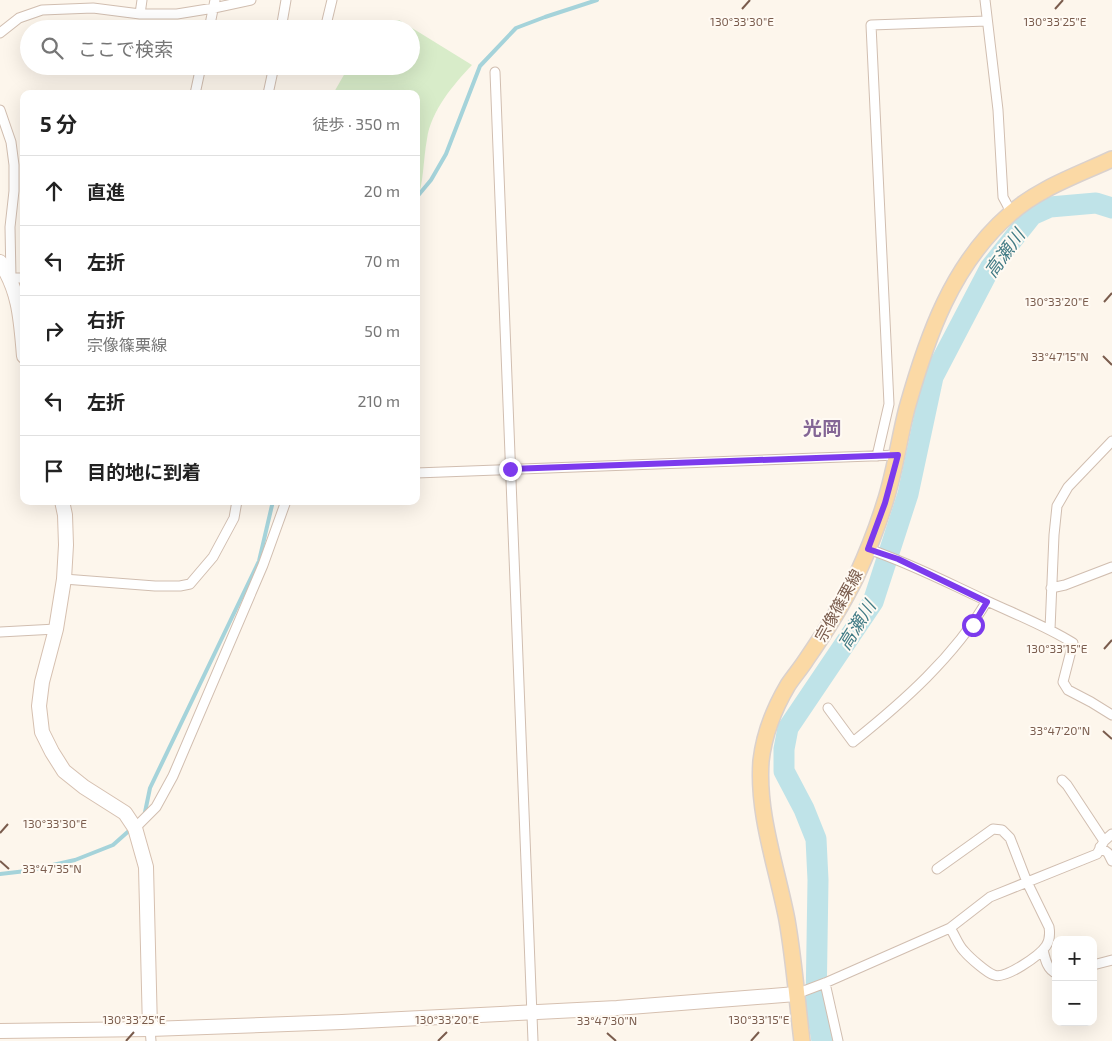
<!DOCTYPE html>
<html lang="ja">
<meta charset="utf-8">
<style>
body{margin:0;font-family:"Exo 2","Noto Sans JP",sans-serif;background:#f2f2f2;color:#222}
.controls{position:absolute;right:15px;bottom:15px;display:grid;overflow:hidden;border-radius:10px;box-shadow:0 5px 20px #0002}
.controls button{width:45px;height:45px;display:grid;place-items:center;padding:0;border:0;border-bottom:1px solid #e0e0e0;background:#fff;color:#222;font:25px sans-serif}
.stop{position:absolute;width:15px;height:15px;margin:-11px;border:4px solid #7c3aed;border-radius:50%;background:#fff}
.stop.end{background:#7c3aed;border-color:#fff;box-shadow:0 1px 5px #0008}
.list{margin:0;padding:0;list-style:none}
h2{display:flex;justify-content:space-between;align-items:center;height:65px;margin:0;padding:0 20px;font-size:21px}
h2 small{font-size:16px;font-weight:400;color:#767676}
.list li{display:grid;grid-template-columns:32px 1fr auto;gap:15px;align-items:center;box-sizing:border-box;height:70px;padding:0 20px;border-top:1px solid #e0e0e0}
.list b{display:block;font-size:19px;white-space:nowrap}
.list p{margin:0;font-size:16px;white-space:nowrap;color:#767676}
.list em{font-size:16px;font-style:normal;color:#767676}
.icon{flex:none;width:28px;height:28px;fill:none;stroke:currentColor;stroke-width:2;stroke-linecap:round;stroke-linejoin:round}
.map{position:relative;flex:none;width:1112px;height:1041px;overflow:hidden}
.search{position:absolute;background:#fff;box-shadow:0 5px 20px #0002;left:20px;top:20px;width:400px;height:55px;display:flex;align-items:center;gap:12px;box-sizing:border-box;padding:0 18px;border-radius:28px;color:#767676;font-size:19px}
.panel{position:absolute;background:#fff;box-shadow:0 5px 20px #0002;left:20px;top:90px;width:400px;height:415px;border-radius:10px}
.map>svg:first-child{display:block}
.green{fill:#d8ecc9}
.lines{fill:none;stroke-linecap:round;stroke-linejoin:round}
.stream{stroke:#a5d3da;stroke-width:4}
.river{stroke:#bfe3e8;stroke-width:21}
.street-casing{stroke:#d1beb0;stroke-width:11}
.secondary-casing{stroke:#d6c0b0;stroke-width:16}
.primary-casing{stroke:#dad1cd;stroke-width:18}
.street{stroke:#fff;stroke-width:9}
.secondary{stroke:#fff;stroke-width:14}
.primary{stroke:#fbd9a5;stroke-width:15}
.route{stroke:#7c3aed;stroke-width:6}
.ticks{fill:none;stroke:#7a5c4d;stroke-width:2}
.labels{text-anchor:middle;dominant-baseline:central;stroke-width:4;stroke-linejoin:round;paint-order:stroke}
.street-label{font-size:16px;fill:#7a5c4d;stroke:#fffaf3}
.water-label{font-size:18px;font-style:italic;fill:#437c86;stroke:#fffaf3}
.quarter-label{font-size:19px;font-weight:bold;fill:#846695;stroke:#fffaf3}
.ticks-label{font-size:12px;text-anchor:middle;fill:#7a5c4d;stroke:#fffaf3;stroke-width:4;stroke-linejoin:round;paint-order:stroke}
</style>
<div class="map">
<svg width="1112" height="1041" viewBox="0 0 1112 1041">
<rect width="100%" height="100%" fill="#fdf6ec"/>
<!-- green -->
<path class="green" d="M 399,20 L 472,65 C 453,85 431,111 427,139 C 423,160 424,184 416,204 L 416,94 L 333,94 L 349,66 L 411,66 L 411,29 L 377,29 L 380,25 Z"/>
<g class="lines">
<!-- stream -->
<path class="stream" d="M 416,198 L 431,180 L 446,154 L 480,66 L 516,28 L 545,17 L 597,0
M 144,817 L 150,788 L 259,561 L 273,501
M 0,874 L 26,871 L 75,860 L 113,845 L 131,829"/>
<!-- river -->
<path class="river" d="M 822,1041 L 816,1007 L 818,880 L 816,839 L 804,809 L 784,771 L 784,749 L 788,728 L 873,602 L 908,494 L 933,377 L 990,268 L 1032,215 L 1050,207 L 1096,203 L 1112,208"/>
<!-- street casing -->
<g class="street-casing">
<path id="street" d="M 985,0 L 998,110 L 1003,197 L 1011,212
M 140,14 L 142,0
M 209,29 L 215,0
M 281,29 L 286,0
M 325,29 L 332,0
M 0,33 L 19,18 L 42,10 L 93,8 L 140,14 L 177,14 L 214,8 L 251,0
M 307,66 L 315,68 L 316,66
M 495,72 L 533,1041
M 195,94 L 201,66
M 268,94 L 274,66
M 0,110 L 11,142 L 14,165 L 14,191 L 10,227 L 11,278 L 24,278
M 877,456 L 889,404 L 871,25 L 987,21
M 416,473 L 898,455
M 868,549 C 910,563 948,583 987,601 C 1017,615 1046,626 1073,643 L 1063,682 L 1068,690 L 1091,702 L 1112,715
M 64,579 L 155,586 L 180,586 L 190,584 L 213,557 L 234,518 L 237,501
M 1051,588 L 1065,585 L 1112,567
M 1050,629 L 1054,535 L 1057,506 L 1068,487 L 1112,441
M 0,632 L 56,629
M 828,708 L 853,742 C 903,702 954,657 987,601
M 1062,780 L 1067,785 L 1104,841
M 135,828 L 156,807 L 173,776 L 263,565 L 286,501
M 1100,847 L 1108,853 L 1112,861
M 937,869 L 993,829 L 1002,830 L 1010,838 L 1027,882 L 1049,927 C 1050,933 1050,940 1046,946 C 1040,955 1005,980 994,975 C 987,973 969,957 964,951 C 958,945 955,935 950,928
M 1043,950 C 1045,958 1047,970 1056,973
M 1093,965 L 1112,960
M 825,983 L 838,1041
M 796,994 L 825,983 L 950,928 L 990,897 L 1097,854 L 1104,841 L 1112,834
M 150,1029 L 151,1041"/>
</g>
<!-- secondary casing -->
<g class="secondary-casing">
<path id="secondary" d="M 0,262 C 20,291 21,322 24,356
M 62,501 L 65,515 L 66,545 L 64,579 L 56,629 L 42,682 L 39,706 L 42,732 L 52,752 L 64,771 L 84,787 L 125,813 L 135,828 L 146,867 L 150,1029
M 0,1031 L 150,1029 L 342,1022 L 617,1008 L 796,994"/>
</g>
<!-- primary casing -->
<g class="primary-casing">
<path id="primary" d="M 802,1041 C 797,1001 794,960 787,920 C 777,868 757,814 761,761 C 764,735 775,707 788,685 C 794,676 801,668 806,660 C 824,634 842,606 856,577 C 867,553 877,528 885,502 C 895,471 899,439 907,408 C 927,337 952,264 1010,214 C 1039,188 1078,175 1112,159"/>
</g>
<!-- street -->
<use href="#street" class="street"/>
<!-- secondary -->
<use href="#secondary" class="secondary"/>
<!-- primary -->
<use href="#primary" class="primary"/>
</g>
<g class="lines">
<!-- route -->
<path class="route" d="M 510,469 L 898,455 L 885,503 L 868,549 L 898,559 L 987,602 L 973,625"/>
</g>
<!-- ticks -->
<path class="ticks" d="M 742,9 L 750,0M 1055,9 L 1063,0M 1104,302 L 1112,293M 1103,356 L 1112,365M 1104,649 L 1112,640M 1103,731 L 1112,739M 0,833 L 8,824M 0,861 L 9,869M 607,1033 L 616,1041M 126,1041 L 134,1032M 438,1041 L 447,1032M 751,1041 L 759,1032"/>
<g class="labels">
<!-- street labels -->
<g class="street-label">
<text transform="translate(838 605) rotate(-61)">宗像篠栗線</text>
</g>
<!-- water labels -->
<g class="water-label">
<text transform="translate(1004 253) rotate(-54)">高瀬川</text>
<text transform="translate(856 625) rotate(-58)">高瀬川</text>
</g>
<!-- quarter labels -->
<g class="quarter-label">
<text x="822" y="427">光岡</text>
</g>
</g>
<g class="ticks-label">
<text x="742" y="26">130°33'30"E</text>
<text x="1055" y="26">130°33'25"E</text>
<text x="1057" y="306">130°33'20"E</text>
<text x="1060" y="361">33°47'15"N</text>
<text x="1057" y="653">130°33'15"E</text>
<text x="1060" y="735">33°47'20"N</text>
<text x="55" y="828">130°33'30"E</text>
<text x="52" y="873">33°47'35"N</text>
<text x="134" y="1024">130°33'25"E</text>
<text x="447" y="1024">130°33'20"E</text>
<text x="759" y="1024">130°33'15"E</text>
<text x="607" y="1025">33°47'30"N</text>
</g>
</svg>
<div class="controls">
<button>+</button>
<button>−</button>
</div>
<div class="stop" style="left:973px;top:625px"></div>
<div class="stop end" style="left:510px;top:469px"></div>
<div class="search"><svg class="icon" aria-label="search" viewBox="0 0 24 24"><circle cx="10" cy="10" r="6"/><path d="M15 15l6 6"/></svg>ここで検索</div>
<section class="panel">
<h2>5 分<small>徒歩 · 350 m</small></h2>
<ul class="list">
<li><svg class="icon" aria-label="ahead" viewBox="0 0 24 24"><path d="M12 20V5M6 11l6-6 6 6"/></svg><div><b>直進</b></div><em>20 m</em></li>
<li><svg class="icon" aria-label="left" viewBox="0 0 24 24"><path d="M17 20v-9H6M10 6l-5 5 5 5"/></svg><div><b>左折</b></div><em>70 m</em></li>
<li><svg class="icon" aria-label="right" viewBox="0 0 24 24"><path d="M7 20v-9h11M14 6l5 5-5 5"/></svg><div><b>右折</b><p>宗像篠栗線</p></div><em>50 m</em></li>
<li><svg class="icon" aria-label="left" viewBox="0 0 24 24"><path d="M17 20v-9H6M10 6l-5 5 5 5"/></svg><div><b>左折</b></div><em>210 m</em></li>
<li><svg class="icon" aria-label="arrive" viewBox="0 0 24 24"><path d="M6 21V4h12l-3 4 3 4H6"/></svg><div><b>目的地に到着</b></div></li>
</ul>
</section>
</div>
